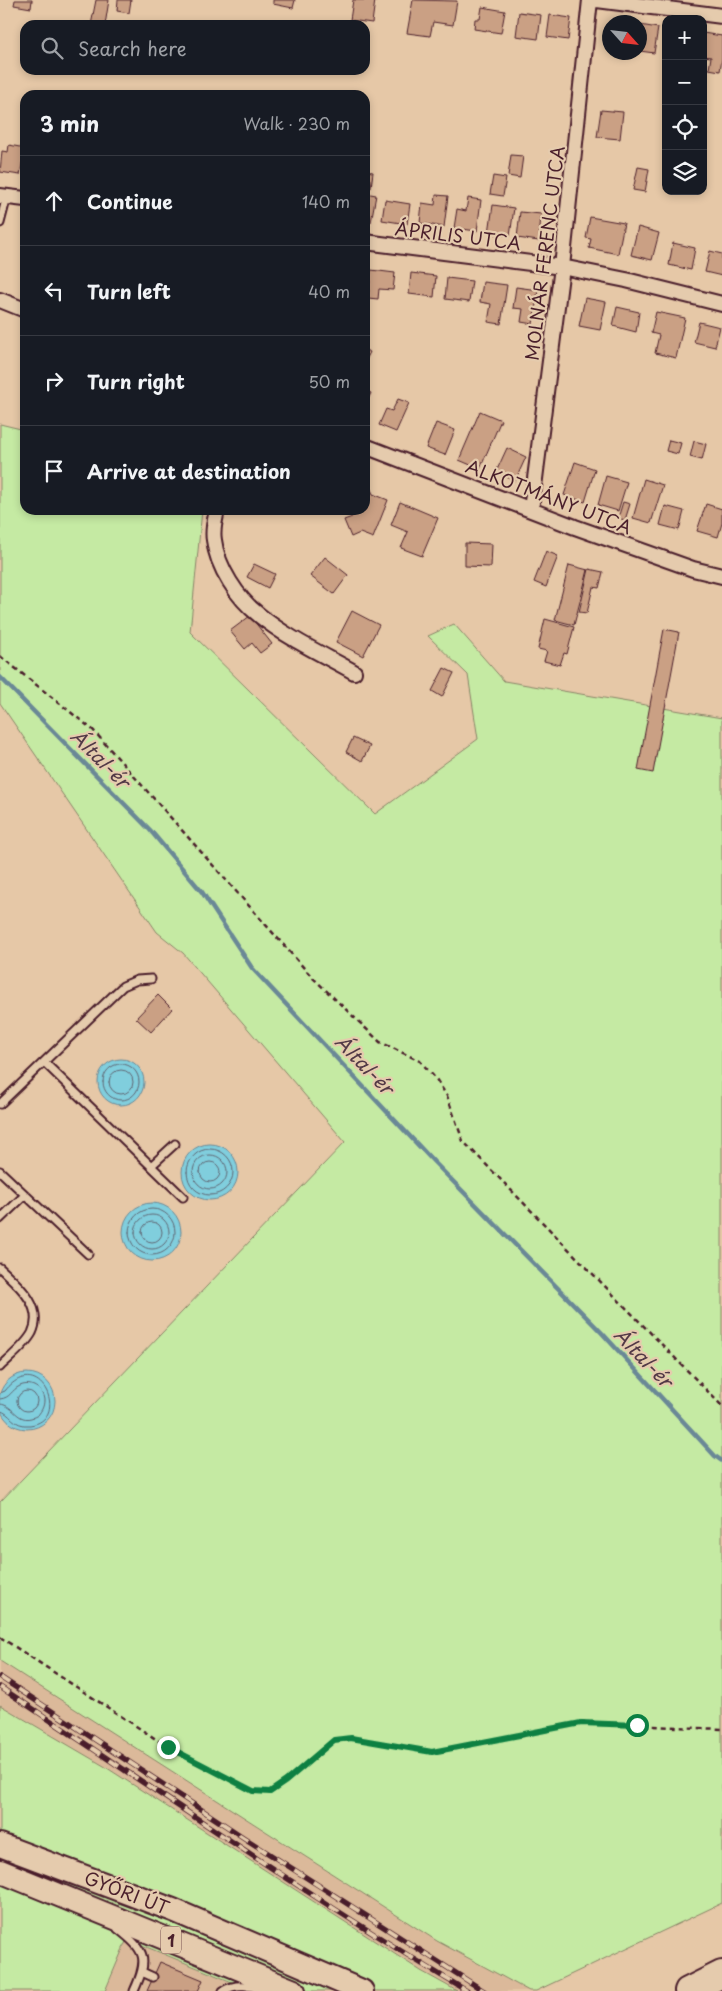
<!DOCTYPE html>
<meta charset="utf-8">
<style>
body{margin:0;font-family:"Playpen Sans",sans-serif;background:#20242c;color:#f1f3f6}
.controls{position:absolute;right:15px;top:15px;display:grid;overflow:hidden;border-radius:10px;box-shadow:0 2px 8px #0003}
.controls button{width:45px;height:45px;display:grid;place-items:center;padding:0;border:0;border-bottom:1px solid #363941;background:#171b24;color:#f1f3f6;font:25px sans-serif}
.compass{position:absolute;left:602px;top:15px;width:45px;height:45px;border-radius:50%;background:#171b24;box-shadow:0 2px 8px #0003;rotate:117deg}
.stop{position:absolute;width:15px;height:15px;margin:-11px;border:4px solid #0b8043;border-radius:50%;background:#fff}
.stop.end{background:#0b8043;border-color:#fff;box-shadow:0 1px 5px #0008}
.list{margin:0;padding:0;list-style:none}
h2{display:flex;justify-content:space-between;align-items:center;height:65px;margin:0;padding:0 20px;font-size:21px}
h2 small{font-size:16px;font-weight:400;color:#9ea1a6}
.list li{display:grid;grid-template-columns:32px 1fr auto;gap:15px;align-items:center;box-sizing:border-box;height:90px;padding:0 20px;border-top:1px solid #363941}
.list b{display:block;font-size:19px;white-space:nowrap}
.list em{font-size:16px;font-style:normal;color:#9ea1a6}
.icon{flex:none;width:28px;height:28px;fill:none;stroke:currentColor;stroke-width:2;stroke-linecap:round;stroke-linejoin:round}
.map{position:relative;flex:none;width:722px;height:1991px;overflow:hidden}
.search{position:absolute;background:#171b24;box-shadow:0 2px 8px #0003;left:20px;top:20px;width:350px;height:55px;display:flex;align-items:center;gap:12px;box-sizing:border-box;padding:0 18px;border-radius:15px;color:#9ea1a6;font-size:19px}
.panel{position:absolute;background:#171b24;box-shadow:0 2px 8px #0003;left:20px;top:90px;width:350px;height:425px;border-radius:15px}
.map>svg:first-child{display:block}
.built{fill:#dbb99a}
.green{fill:#c5eaa3;stroke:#888467}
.water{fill:#80cedd;stroke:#6a8896}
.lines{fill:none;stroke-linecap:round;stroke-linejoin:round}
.shore{stroke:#606572;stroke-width:1}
.stream{stroke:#6a8896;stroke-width:4.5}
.building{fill:#caa084;stroke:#4a1f2b}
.lane-casing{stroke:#4a1f2b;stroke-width:11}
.street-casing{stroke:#4a1f2b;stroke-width:18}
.primary-casing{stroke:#4a1f2b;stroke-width:26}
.highway-casing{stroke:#4a1f2b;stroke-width:30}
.path{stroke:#4a1f2b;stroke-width:2.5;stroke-dasharray:5 4;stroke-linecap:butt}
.lane{stroke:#e5cbad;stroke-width:7}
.street{stroke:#e5cbad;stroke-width:14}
.primary{stroke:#e5cbad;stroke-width:22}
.highway{stroke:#e5cbad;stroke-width:26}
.rail-casing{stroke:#4a1f2b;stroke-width:5.5}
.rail{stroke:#e5cbad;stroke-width:4;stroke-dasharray:11;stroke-linecap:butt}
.route{stroke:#0b8043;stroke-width:6}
.labels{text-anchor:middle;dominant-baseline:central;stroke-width:4.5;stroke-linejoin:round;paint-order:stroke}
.shield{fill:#e5cbad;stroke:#785352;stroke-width:1}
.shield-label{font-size:16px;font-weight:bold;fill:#4a1f2b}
.street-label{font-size:18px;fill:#4a1f2b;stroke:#e5cbad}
.water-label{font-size:19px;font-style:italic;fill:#523946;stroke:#e5cbad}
</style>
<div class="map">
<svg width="722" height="1991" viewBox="0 0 722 1991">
<rect width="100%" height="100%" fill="#e6c8a7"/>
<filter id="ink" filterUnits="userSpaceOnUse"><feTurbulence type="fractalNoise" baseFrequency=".02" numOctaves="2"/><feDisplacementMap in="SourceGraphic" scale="10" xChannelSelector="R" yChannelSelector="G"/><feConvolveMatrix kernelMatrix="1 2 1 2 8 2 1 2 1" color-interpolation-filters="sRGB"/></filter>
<g filter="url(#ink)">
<!-- built -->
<path class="built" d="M 0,1661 L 437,1941 L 529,1991 L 457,1991 L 421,1971 L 104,1766 L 0,1705 Z
M 127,1938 L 254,1991 L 105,1991 Z"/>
<!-- green -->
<path class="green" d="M 0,424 L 25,430 L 25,510 L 202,510 L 190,632 L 375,814 L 478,739 L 468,675 L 428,636 L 454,624 L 504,681 L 722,718 L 722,1903 L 536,1991 L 529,1991 L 437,1941 L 0,1661 L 0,1502 L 345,1142 L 183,953 L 157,932 L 0,703 Z
M 0,1705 L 104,1766 L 421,1971 L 457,1991 L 254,1991 L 127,1939 L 105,1991 L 0,1991 Z"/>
<!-- water -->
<path class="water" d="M98 1082a23 23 0 1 1 46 0a23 23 0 1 1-46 0Z
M182 1172a28 28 0 1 1 56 0a28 28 0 1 1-56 0Z
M123 1232a29 29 0 1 1 58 0a29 29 0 1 1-58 0Z
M-1 1401a28 28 0 1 1 56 0a28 28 0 1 1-56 0Z"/>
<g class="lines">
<!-- shore -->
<path class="shore" d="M103 1082a18 18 0 1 1 36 0a18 18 0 1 1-36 0Z
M109 1082a12 12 0 1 1 24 0a12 12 0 1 1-24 0Z
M187 1172a23 23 0 1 1 46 0a23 23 0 1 1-46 0Z
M193 1172a17 17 0 1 1 34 0a17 17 0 1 1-34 0Z
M200 1172a10 10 0 1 1 20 0a10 10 0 1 1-20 0Z
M129 1232a23 23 0 1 1 46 0a23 23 0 1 1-46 0Z
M135 1232a17 17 0 1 1 34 0a17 17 0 1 1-34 0Z
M142 1232a10 10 0 1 1 20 0a10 10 0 1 1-20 0Z
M17 1401a10 10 0 1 1 20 0a10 10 0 1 1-20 0Z
M 0,1393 L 5,1391 C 39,1348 72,1420 30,1425 C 12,1427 11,1412 0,1411
M 0,1399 C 11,1398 11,1390 20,1386 C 31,1381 43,1389 44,1400 C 44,1406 42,1410 38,1415 C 17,1427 16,1405 0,1404"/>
<!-- stream -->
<path class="stream" d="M 0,677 L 150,830 L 202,892 L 252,968 L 434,1162 L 602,1333 L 715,1456 L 722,1461"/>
</g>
<!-- building -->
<path class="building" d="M 15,0 L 32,0 L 31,8 L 14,5 Z
M 96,0 L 109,0 L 105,25 L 91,25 Z
M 118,0 L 131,0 L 129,13 L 117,11 Z
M 273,0 L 295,0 L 293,8 L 273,4 Z
M 353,0 L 375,0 L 372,23 L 350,20 Z
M 413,0 L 457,1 L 453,25 L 433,22 L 430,36 L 407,33 Z
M 482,7 L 505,11 L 501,33 L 474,29 L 475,19 L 480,19 Z
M 519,12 L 541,15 L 538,39 L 516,36 Z
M 550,15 L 571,18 L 568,40 L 547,37 Z
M 640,25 L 658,28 L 654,53 L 640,51 Z
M 703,33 L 722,36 L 722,58 L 720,71 L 709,69 L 711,57 L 703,56 Z
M 601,110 L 623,112 L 620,139 L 597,137 Z
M 9,145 L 25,148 L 20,175 L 0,172 L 2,151 L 8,152 Z
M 511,155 L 523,156 L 520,178 L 508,176 Z
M 638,167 L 649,169 L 645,192 L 633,190 Z
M 365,171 L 373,172 L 371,188 L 365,187 Z
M 493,176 L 506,178 L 503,196 L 490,194 Z
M 365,193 L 376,195 L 371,222 L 365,221 Z
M 436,195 L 448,196 L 444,227 L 420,223 L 422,203 L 435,205 Z
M 468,198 L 481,200 L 477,231 L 454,228 L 457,209 L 466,211 Z
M 385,200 L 410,204 L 407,224 L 382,220 Z
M 493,205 L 514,208 L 510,236 L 489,233 Z
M 520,212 L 541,214 L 539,241 L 517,238 Z
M 590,217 L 624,223 L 618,254 L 589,248 L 591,239 L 586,238 Z
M 638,227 L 659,233 L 652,260 L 631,255 Z
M 673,243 L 695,248 L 691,270 L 669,265 Z
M 710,251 L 722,254 L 722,276 L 705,272 Z
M 371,270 L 395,273 L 393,290 L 379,289 L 378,299 L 368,298 Z
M 411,273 L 436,276 L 434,297 L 409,294 Z
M 447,278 L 472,281 L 469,302 L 445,299 Z
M 483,282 L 507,285 L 501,324 L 488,322 L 491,304 L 480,302 Z
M 516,287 L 538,290 L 533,324 L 521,322 L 523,309 L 513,308 Z
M 585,298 L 606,302 L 600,330 L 579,326 Z
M 617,307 L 639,312 L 636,332 L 613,326 Z
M 365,312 L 368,312 L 365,333 Z
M 656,312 L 685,318 L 676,358 L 655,353 L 659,335 L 651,333 Z
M 699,322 L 720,327 L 715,347 L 694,342 Z
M 365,350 L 370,352 L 365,362 Z
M 365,390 L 371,393 L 365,406 Z
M 398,399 L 409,403 L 396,432 L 379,425 L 386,409 L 392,411 Z
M 480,411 L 501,420 L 480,469 L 459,460 Z
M 436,423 L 455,430 L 445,455 L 426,448 Z
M 669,440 L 681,443 L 678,454 L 666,451 Z
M 694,441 L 706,444 L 702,460 L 690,457 Z
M 507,448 L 526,457 L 515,481 L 496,472 Z
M 575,462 L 595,469 L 585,502 L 564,495 Z
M 606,476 L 627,482 L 618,511 L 598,505 Z
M 644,479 L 663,485 L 651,523 L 633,518 Z
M 370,487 L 373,494 L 388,500 L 373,538 L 360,533 L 351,537 L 344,520 L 352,517 L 355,510 L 365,510 L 365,489 Z
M 400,502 L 438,518 L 422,556 L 401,548 L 408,532 L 391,525 Z
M 623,502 L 630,504 L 625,520 L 618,518 Z
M 706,504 L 722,509 L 722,523 L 718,537 L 697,531 Z
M 665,506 L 684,511 L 679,530 L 660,525 Z
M 465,543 L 492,544 L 491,567 L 465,566 Z
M 546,551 L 558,556 L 546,587 L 534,582 Z
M 325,557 L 348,575 L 334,594 L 310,576 Z
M 254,564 L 275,574 L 268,588 L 247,577 Z
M 569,565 L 588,570 L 574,625 L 555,620 Z
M 589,569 L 603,572 L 599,588 L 593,587 L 587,613 L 579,612 Z
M 352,611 L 379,625 L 363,656 L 336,642 Z
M 250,616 L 272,644 L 260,653 L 252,643 L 245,649 L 230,631 Z
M 545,619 L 574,627 L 567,654 L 564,653 L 560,665 L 544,661 L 547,651 L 538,649 Z
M 664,629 L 679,632 L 653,773 L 638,770 Z
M 444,668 L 454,673 L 442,697 L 432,691 Z
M 353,738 L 370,746 L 362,761 L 346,752 Z
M 158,995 L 172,1009 L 151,1032 L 136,1018 Z
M 160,1962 L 203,1980 L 198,1991 L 147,1991 Z"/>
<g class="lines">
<!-- lane casing -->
<g class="lane-casing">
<path id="lane" d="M 0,223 L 7,196
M 44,1062 L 183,1197
M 0,1104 L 123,986 L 137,980 L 151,979
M 151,1166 L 175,1144
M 0,1171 L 88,1254
M 0,1219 L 25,1195
M 0,1268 C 17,1284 45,1306 32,1333 C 25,1346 10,1357 0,1367
M 118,1929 C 146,1951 149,1958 134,1991
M 142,1972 L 153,1977
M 223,1991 C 237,1982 251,1986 266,1991"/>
</g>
<!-- street casing -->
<g class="street-casing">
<path id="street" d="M 597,0 L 722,16
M 0,196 L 25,199
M 365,242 L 562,267 L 626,280 L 722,304
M 0,300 L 25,310
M 365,446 L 575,527 L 693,569 L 722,576
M 217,510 C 215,520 212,530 214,540 C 217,567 238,599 259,615 C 287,638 322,654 354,672
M 531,510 L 562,267 L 590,0"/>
</g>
<!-- primary casing -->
<g class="primary-casing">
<path id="primary" d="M 0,1845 L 173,1910 L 362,1991
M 0,1871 L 294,1991"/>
</g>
<!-- highway casing -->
<g class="highway-casing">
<path id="highway" d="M 688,1991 L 722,1974"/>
</g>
<!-- path -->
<path class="path" d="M 0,656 L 93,730 L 312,977 L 380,1042 L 420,1061 L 436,1079 L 447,1096 L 463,1141 L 722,1406
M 0,1637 L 168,1747 L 253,1791 L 270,1792 L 286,1781 L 334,1740 L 351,1738 L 432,1752 L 581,1723 L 722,1729"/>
<!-- lane -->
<use href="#lane" class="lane"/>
<!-- street -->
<use href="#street" class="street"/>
<!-- primary -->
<use href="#primary" class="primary"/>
<!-- highway -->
<use href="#highway" class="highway"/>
<!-- rail casing -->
<g class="rail-casing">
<path id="rail" d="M 0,1677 L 249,1841 L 484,1991
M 0,1687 C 155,1789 307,1896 467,1991"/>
</g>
<!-- rail -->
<use href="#rail" class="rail"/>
</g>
</g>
<g class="lines" filter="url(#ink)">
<!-- route -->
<path class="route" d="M 168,1747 L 253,1791 L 270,1792 L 286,1781 L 334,1740 L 351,1738 L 432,1752 L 581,1723 L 637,1725"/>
</g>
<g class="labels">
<!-- shield labels -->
<rect class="shield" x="161" y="1926.5" width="20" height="27" rx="4"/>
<g class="shield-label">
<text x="171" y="1940">1</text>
</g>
<!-- street labels -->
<g class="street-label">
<text transform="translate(458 235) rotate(7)">ÁPRILIS UTCA</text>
<text transform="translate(544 253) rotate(-83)">MOLNÁR FERENC UTCA</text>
<text transform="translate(549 496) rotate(21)">ALKOTMÁNY UTCA</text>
<text transform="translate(127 1892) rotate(21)">GYŐRI ÚT</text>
</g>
<!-- water labels -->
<g class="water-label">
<text transform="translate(101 758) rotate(45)">Által-ér</text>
<text transform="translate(365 1064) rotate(46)">Által-ér</text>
<text transform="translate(644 1357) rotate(46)">Által-ér</text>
</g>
</g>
</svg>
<div class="controls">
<button>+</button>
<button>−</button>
<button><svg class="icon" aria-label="locate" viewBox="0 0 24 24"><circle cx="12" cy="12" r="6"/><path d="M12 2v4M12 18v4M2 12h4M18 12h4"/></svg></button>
<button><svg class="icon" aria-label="layers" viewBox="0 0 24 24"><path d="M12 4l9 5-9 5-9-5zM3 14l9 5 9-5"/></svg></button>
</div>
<svg class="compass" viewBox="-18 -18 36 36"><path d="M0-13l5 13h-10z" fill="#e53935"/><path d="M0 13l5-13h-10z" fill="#9ea1a6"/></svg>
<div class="stop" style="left:637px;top:1725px"></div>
<div class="stop end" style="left:168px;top:1747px"></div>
<div class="search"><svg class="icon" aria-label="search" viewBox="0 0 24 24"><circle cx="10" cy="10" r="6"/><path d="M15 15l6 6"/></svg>Search here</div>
<section class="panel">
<h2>3 min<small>Walk · 230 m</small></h2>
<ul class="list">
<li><svg class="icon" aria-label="ahead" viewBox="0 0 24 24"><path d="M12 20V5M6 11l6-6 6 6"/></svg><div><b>Continue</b></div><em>140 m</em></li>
<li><svg class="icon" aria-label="left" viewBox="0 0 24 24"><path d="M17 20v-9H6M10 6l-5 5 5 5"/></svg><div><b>Turn left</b></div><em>40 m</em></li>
<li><svg class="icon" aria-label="right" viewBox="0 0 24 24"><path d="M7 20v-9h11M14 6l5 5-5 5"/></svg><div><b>Turn right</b></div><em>50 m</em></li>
<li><svg class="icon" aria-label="arrive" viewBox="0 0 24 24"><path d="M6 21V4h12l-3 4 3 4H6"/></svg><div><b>Arrive at destination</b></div></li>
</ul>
</section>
</div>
